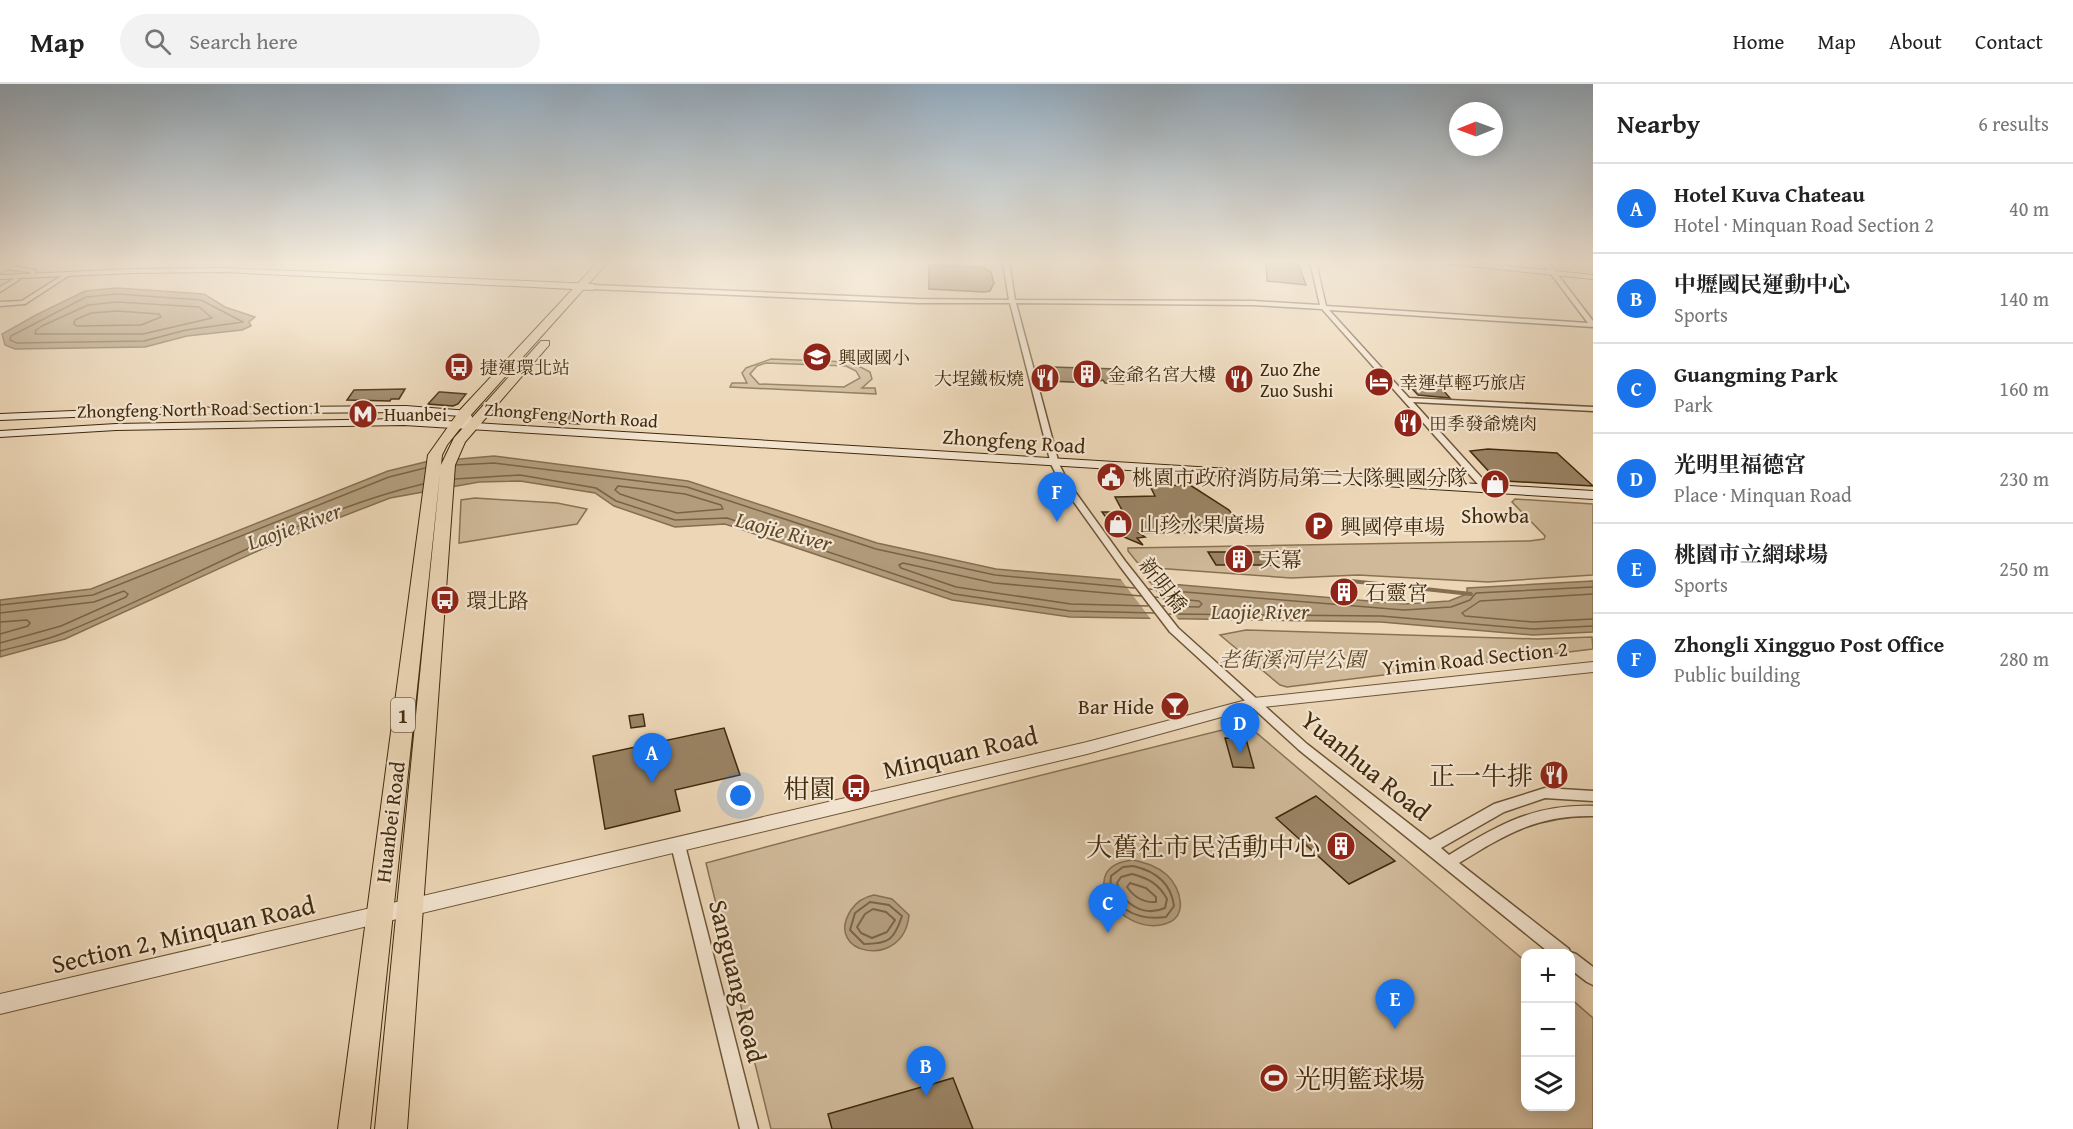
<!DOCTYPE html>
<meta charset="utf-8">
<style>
body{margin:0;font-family:"Gentium Book Plus","Noto Serif TC",serif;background:#f2f2f2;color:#222}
.controls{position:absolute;right:18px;bottom:18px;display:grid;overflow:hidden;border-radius:12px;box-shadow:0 3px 15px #0003}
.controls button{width:54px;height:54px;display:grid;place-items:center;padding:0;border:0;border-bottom:2px solid #e0e0e0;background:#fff;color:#222;font:30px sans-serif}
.compass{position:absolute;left:1449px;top:18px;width:54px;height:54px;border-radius:50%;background:#fff;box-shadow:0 3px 15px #0003;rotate:269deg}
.you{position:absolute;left:741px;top:712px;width:21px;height:21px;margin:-15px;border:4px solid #fff;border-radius:50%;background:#1a73e8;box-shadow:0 0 0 9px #1a73e833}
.badge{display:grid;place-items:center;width:39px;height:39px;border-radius:50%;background:#1a73e8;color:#fff;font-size:20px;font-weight:700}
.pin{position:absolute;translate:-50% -50px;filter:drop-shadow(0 2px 3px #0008)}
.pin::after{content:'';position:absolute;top:32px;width:21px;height:18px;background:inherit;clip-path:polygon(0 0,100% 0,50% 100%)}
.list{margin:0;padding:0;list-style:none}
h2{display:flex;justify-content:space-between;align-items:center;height:78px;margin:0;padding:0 24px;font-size:26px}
h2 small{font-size:20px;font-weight:400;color:#767676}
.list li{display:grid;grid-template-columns:39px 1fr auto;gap:18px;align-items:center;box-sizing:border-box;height:90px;padding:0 24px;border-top:2px solid #e0e0e0}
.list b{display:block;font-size:22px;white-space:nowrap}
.list p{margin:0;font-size:20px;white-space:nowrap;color:#767676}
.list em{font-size:20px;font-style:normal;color:#767676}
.icon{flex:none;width:33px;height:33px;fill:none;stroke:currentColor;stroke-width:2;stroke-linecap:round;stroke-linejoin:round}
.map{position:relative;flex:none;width:1593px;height:1045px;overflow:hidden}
header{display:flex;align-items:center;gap:36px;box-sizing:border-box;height:84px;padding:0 30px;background:#fff;border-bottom:2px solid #e0e0e0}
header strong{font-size:28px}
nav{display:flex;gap:33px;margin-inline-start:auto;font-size:21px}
.search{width:420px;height:54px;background:#f2f2f2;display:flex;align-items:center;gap:15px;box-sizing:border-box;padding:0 21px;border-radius:33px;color:#767676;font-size:22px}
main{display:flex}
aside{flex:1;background:#fff}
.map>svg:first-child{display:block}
.green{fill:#cfb999;stroke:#887252;stroke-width:1.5;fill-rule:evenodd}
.water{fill:#b29c7c;stroke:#856e4f;stroke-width:1.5}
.pier{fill:#ecd6b6}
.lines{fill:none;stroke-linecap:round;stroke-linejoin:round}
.shore-far1{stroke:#7a6344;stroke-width:1.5}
.shore{stroke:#7a6344;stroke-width:2}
.stream{stroke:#856e4f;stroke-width:4}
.building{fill:#9a8364;stroke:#412a0b;stroke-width:1.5}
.minor-casing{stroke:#6c5536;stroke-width:3}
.tertiary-casing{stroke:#6c5536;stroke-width:2}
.secondary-casing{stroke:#412a0b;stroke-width:2}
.primary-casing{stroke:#412a0b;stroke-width:2}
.minor{fill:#f3e4d0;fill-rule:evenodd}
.tertiary{fill:#f3e4d0;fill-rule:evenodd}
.secondary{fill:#f3e4d0;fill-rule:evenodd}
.primary{fill:#ecd6b6;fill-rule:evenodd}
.labels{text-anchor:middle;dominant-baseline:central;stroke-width:4.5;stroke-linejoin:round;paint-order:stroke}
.far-poi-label{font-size:18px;fill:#412a0b;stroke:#f3e4d0;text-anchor:start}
.far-street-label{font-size:18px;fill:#412a0b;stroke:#f3e4d0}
.shield{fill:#f3e4d0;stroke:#766246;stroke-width:1.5}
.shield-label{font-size:20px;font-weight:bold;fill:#412a0b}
.street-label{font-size:21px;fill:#412a0b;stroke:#f3e4d0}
.poi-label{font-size:21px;fill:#412a0b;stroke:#f3e4d0;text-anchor:start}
.park-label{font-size:21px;font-style:italic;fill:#5d4727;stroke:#f3e4d0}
.water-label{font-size:22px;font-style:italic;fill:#5d4627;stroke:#f3e4d0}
.near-street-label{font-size:26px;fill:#412a0b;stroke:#f3e4d0}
.near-poi-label{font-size:26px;fill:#412a0b;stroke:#f3e4d0;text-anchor:end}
</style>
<header>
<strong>Map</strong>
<div class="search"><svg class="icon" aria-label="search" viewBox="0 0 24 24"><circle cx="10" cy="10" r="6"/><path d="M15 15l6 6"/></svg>Search here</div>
<nav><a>Home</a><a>Map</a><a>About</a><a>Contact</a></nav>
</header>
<main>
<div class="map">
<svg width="1593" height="1045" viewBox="0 0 1593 1045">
<rect width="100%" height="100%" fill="#ecd6b6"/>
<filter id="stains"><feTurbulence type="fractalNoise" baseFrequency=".00333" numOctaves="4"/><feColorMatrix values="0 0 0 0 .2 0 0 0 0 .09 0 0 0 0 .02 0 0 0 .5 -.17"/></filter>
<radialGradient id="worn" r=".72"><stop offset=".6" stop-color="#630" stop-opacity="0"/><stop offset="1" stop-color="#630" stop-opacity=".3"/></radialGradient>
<!-- green -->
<path class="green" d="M 771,275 L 851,278 L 870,288 L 872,295 L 862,304 L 875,304 L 876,310 L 730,303 L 732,299 L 747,299 L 742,289 L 746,284 ZM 766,279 L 846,282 L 856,287 L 860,294 L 844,303 L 759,300 L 750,290 L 757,282 Z
M 475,414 L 557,419 L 587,425 L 577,440 L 459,459 L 461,416 Z
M 1515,415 L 1593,420 L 1593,491 L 1488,498 L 1358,491 L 1291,494 L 1141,483 L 1128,467 L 1128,464 L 1529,457 L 1544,455 L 1545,452 L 1512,418 Z
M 1246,546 L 1537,555 L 1592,553 L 1593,565 L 1287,603 L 1280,601 L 1220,551 Z
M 1246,640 L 1525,877 L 1526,1022 L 1570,1022 L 1571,915 L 1593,934 L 1593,1045 L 771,1045 L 706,779 L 954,713 Z"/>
<!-- water -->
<path class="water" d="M 117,204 L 204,210 L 225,223 L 255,233 L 249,238 L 251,242 L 242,246 L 187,252 L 145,263 L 15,265 L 5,261 L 2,250 L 36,231 L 85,207 Z
M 494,372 L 688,397 L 877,459 L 996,485 L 1404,520 L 1449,517 L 1467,510 L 1467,504 L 1593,497 L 1593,548 L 1533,551 L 1381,538 L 1070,533 L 952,516 L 725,440 L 675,443 L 614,422 L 595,409 L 520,397 L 479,398 L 390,414 L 284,455 L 65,555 L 0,573 L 0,516 L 91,505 L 388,387 L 425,378 Z
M 1133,776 C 1146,779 1157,782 1167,791 C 1181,804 1189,833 1165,840 C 1119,853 1072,782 1133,776 Z
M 874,811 L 892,815 L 909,831 C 904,887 822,871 851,826 C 857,817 864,813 874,811 Z"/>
<!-- pier -->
<path class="pier" d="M 1119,493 L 1147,496 L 1181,539 L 1153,538 Z"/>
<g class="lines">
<!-- shore-far1 -->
<path class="shore-far1" d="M 117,210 L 201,216 L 243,238 L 186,246 L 144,257 L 17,259 L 10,256 L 11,252 L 86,213 Z
M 117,218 L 199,223 L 212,234 L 143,250 L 35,250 L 36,246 L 42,242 L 88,221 Z
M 117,227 L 159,230 L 161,233 L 141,241 L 77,242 L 74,240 L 75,236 L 91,229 Z
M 456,381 L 494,379 L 687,403 L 876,465 L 995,491 L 1134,504
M 455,395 L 520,391 L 596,404 L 616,417 L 675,436 L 727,434 L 954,510 L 1070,527 L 1154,529
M 618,402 L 685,410 L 721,421 L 723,425 L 677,429 L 620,410 L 615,406 Z
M 1149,505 L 1404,526 L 1451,523 L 1470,516 L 1476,509 L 1593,503
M 1593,510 L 1480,517 L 1462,529 L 1465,532 L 1533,538 L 1593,535
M 1141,512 L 994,499 L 903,479 L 899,481 L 901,484 L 956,503 L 1071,520 L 1148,522
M 1155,513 L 1199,517 L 1202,520 L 1199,523 L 1162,522
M 0,521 L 93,511 L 389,393 L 425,384
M 0,529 L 94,518 L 124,507 L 128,510 L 126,513 L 61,542 L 0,559
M 1169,530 L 1381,532 L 1533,545 L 1593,542
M 0,538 L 27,536 L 30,539 L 28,542 L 0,550
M 0,567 C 22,561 45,557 66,548 C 185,500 297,430 423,400"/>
<!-- shore -->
<path class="shore" d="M 1133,782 C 1155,787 1171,798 1174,822 L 1166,833 C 1138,837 1107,824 1111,792 L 1123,783 Z
M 1132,790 C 1148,794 1159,800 1167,815 L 1165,824 C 1144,833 1123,821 1117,799 L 1121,793 Z
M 1130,799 L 1146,804 L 1156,813 L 1156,818 C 1143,819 1134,813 1127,803 Z
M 870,818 L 889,821 L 902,832 C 894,856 889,860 864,860 L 850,846 L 855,829 Z
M 873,825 L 886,828 L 895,836 L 887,848 L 872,854 L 861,849 L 857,843 L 865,830 Z"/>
<!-- stream -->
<path class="stream" d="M 1351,497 L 1471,510"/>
</g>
<!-- building -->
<path class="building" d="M 1266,178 L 1298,180 L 1306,201 L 1267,197 Z
M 929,181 L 982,183 L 991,188 L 994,199 L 990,207 L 984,208 L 929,205 Z
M 1051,283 L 1119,285 L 1127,288 L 1130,295 L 1122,298 L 1123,300 L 1105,299 L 1103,296 L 1092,299 L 1049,297 L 1045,285 Z
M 1403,295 L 1435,297 L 1450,314 L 1418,311 Z
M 405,305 L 399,315 L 391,315 L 390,317 L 347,316 L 354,306 Z
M 439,308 L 441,308 L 466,310 L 458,320 L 453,322 L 428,320 Z
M 556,328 L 587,330 L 580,340 L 549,338 Z
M 1488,365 L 1557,369 L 1593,402 L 1505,397 L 1495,394 L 1470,367 Z
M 1190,401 L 1229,426 L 1238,438 L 1246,438 L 1251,448 L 1139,449 L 1145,453 L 1137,454 L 1143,461 L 1119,451 L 1102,428 L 1123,428 L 1115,413 L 1155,412 L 1150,402 Z
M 1208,468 L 1262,468 L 1271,481 L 1216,481 Z
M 643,630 L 645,642 L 631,644 L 629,632 Z
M 724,644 L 740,691 L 675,706 L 680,727 L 605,745 L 593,672 Z
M 1225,654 L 1246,655 L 1254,684 L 1233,683 Z
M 1316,712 L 1357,746 L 1395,777 L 1349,800 L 1276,734 Z
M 953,994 L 973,1045 L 832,1045 L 828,1030 Z"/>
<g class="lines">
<!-- minor casing -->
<g class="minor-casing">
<path id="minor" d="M 1003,178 L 1009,178 L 1015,216 L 1253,217 L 1320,221 L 1310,178 L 1316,178 L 1326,222 L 1588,239 L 1542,178 L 1548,178 L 1593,237 L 1593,243 L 1329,226 L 1409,314 L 1593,323 L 1593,327 L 1413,318 L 1490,403 L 1490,407 L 1484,407 L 1322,225 L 1253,221 L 1016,219 L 1059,380 L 1068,398 L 1125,477 L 1178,544 L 1307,660 L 1430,756 L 1494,720 L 1545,704 L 1593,707 L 1593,717 L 1545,714 L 1504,728 L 1441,764 L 1449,771 C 1498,741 1534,720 1593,722 L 1593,732 C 1537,731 1506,750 1459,779 L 1569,865 L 1570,868 L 1576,870 L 1593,883 L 1593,901 L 1587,898 L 1570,885 L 1570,870 L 1551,870 L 1299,666 L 1170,548 L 1119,481 L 1061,400 L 1051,380 L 1010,219 L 918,219 L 593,205 L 590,203 L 593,201 L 918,215 L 1009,216 Z
M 0,180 L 35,186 L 35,192 L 30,193 L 30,188 L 0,184 Z
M 66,189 L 71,190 L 25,220 L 0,222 L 0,218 L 22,217 Z
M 15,194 L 20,195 L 0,208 L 0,203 Z
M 678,755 L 683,757 L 685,761 L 758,1045 L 740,1045 L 671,761 L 673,757 Z"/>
</g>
<!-- tertiary casing -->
<g class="tertiary-casing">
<path id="tertiary" d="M 13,178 L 22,178 L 0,189 L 0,184 Z
M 1593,578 L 1593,588 L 1254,624 L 1087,670 L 0,930 L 0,910 L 1087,658 L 1254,614 Z"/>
</g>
<!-- secondary casing -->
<g class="secondary-casing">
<path id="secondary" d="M 1445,178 L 1468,178 L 1593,191 L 1593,195 L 1449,180 Z
M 224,184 L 593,200 L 597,203 L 593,206 L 224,188 L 133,189 L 0,195 L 0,191 L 133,185 Z
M 406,322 L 469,327 L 475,339 L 1593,407 L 1593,415 L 404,341 L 116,346 L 0,353 L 0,347 L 116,340 L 404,335 L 464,338 L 461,332 L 406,328 L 146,330 L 0,336 L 0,330 L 146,324 Z"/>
</g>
<!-- primary casing -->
<g class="primary-casing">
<path id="primary" d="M 598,178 L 608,178 L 470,332 L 447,361 L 442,371 L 441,381 L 454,354 L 541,257 L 549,257 L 549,261 L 465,358 L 455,381 L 407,1045 L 375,1045 L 440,389 L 370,1045 L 338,1045 L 428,371 L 460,326 Z"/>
</g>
<!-- minor -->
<use href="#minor" class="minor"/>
<!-- tertiary -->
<use href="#tertiary" class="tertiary"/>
<!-- secondary -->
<use href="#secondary" class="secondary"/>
<!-- primary -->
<use href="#primary" class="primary"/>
</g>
<!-- sky -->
<linearGradient id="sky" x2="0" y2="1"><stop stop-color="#92aabd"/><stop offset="0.55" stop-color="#f6edde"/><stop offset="1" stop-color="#f6edde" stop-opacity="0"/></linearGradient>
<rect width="1593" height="324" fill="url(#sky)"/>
<!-- icons -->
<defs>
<g id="school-disc" transform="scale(1.5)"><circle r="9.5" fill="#8f2418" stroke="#f3e4d0"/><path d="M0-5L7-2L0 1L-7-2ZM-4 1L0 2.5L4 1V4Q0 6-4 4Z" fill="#fff"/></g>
<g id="bus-disc" transform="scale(1.5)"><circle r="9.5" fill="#8f2418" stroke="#f3e4d0"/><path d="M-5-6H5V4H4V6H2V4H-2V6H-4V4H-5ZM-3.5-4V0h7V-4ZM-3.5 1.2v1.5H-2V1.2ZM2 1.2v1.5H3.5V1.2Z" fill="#fff"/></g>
<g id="building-disc" transform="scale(1.5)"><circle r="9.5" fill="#8f2418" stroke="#f3e4d0"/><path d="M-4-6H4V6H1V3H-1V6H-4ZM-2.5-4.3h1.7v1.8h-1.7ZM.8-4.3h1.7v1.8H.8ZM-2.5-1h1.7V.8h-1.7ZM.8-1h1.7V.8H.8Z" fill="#fff"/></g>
<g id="restaurant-disc" transform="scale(1.5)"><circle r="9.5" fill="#8f2418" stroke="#f3e4d0"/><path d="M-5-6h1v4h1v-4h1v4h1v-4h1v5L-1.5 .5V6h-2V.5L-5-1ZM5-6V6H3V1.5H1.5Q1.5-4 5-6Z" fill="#fff"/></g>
<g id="hotel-disc" transform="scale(1.5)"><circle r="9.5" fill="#8f2418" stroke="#f3e4d0"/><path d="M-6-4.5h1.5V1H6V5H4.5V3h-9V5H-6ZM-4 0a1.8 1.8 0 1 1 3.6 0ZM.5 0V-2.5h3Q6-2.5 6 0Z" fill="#fff"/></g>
<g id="metro-disc" transform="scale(1.5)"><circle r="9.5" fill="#8f2418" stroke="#f3e4d0"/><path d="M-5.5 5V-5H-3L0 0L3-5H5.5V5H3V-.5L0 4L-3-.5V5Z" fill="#fff"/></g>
<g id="civic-disc" transform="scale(1.5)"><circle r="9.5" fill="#8f2418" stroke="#f3e4d0"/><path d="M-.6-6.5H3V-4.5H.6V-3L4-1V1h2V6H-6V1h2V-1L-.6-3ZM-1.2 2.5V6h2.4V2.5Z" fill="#fff"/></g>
<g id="shop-disc" transform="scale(1.5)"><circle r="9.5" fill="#8f2418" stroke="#f3e4d0"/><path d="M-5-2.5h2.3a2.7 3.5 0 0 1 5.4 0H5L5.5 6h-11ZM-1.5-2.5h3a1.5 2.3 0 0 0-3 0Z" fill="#fff"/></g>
<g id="parking-disc" transform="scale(1.5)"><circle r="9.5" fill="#8f2418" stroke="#f3e4d0"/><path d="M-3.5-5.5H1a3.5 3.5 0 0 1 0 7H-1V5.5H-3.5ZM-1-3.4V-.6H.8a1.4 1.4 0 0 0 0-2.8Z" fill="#fff"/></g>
<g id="bar-disc" transform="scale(1.5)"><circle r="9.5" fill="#8f2418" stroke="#f3e4d0"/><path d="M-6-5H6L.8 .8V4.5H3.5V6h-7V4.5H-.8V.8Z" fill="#fff"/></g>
<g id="stadium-disc" transform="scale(1.5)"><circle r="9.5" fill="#8f2418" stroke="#f3e4d0"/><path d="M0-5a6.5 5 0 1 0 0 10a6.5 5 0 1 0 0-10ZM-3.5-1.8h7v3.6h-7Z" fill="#fff"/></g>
</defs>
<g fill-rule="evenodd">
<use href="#school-disc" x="817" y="273"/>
<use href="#bus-disc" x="459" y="283"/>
<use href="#building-disc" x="1087" y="290"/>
<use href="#restaurant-disc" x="1045" y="294"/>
<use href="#restaurant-disc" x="1239" y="295"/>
<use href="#hotel-disc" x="1379" y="298"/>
<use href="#metro-disc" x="363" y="330"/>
<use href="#restaurant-disc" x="1408" y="339"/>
<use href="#civic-disc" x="1111" y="393"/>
<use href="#shop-disc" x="1495" y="400"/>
<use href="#shop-disc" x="1118" y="440"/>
<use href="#parking-disc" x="1319" y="442"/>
<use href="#building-disc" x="1239" y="475"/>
<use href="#building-disc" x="1344" y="508"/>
<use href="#bus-disc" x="445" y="516"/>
<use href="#bar-disc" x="1175" y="622"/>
<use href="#restaurant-disc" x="1554" y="691"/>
<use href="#bus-disc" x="856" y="704"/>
<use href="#building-disc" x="1341" y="762"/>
<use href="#stadium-disc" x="1274" y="994"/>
</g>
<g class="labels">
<!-- far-poi labels -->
<g class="far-poi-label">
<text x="838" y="273">興國國小</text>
<text x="480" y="283">捷運環北站</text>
<text x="1260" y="285">Zuo Zhe<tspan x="1260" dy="21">Zuo Sushi</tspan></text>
<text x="1108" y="290">金爺名宮大樓</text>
<text x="1024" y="294" text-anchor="end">大埕鐵板燒</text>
<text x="1400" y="298">幸運草輕巧旅店</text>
<text x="384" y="330">Huanbei</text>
<text x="1429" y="339">田季發爺燒肉</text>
</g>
<!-- far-street labels -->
<g class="far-street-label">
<text transform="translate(199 325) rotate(-1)">Zhongfeng North Road Section 1</text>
<text transform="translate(571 331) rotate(4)">ZhongFeng North Road</text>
</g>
<!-- shield labels -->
<rect class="shield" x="391" y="614" width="24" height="34" rx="4.5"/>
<g class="shield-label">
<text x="403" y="631">1</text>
</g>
<!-- street labels -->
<g class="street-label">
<text transform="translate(1014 357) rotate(4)">Zhongfeng Road</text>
<text transform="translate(1163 501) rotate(52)">新明橋</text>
<text transform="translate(1475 574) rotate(-6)">Yimin Road Section 2</text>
<text transform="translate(390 738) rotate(-83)">Huanbei Road</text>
</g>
<!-- poi labels -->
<g class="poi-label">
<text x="1132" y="393">桃園市政府消防局第二大隊興國分隊</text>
<text x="1495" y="431" text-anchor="middle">Showba</text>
<text x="1139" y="440">山珍水果廣場</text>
<text x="1340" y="442">興國停車場</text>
<text x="1260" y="475">天冪</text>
<text x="1365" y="508">石靈宮</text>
<text x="466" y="516">環北路</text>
<text x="1154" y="622" text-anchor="end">Bar Hide</text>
</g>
<!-- park labels -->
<g class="park-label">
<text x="1292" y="575">老街溪河岸公園</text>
</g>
<!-- water labels -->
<g class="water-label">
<text transform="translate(294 442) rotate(-20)">Laojie River</text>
<text transform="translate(784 447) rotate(15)">Laojie River</text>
<text x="1260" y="527">Laojie River</text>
</g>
<!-- near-street labels -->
<g class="near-street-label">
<text transform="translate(960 668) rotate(-13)">Minquan Road</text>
<text transform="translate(1366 681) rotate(39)">Yuanhua Road</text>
<text transform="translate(183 850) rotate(-13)">Section 2, Minquan Road</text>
<text transform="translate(738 897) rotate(76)">Sanguang Road</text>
</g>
<!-- near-poi labels -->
<g class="near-poi-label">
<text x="1533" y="691">正一牛排</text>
<text x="835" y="704">柑園</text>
<text x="1320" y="762">大舊社市民活動中心</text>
<text x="1295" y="994" text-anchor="start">光明籃球場</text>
</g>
</g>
<rect width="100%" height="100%" filter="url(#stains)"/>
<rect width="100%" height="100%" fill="url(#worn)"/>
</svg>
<div class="controls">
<button>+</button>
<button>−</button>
<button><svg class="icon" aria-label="layers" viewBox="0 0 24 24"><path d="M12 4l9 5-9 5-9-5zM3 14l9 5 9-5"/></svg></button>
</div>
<svg class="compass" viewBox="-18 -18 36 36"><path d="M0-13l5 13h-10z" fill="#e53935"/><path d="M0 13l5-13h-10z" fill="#767676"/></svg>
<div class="you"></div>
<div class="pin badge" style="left:652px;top:699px">A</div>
<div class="pin badge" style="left:926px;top:1012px">B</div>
<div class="pin badge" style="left:1108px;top:849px">C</div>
<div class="pin badge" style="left:1240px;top:669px">D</div>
<div class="pin badge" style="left:1395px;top:945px">E</div>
<div class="pin badge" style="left:1057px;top:438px">F</div>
</div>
<aside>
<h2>Nearby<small>6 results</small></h2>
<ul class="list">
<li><span class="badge">A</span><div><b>Hotel Kuva Chateau</b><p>Hotel · Minquan Road Section 2</p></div><em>40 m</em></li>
<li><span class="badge">B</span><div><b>中壢國民運動中心</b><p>Sports</p></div><em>140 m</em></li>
<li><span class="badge">C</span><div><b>Guangming Park</b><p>Park</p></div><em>160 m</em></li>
<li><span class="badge">D</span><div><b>光明里福德宮</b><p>Place · Minquan Road</p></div><em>230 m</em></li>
<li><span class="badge">E</span><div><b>桃園市立網球場</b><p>Sports</p></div><em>250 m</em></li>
<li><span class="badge">F</span><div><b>Zhongli Xingguo Post Office</b><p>Public building</p></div><em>280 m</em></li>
</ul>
</aside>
</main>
